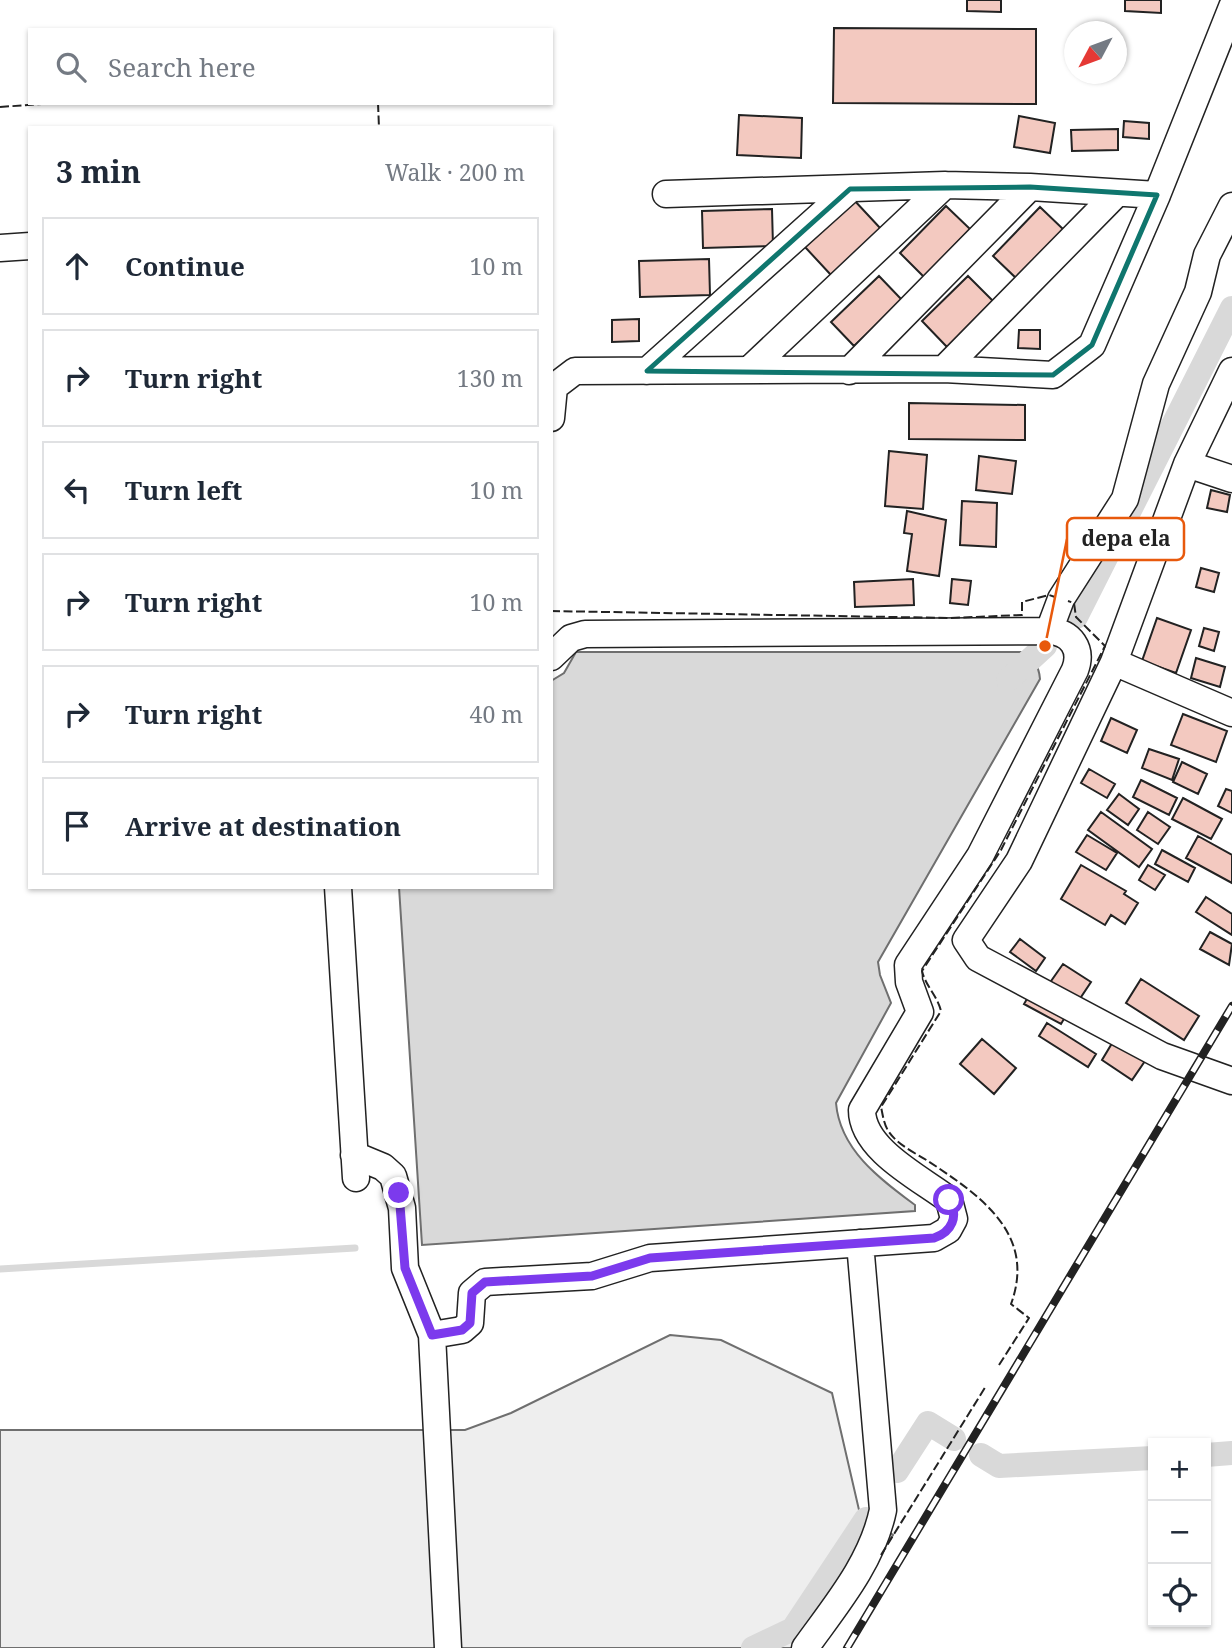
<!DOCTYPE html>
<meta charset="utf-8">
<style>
body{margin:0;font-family:"Noto Serif",serif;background:#f6f6f7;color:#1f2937}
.controls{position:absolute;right:21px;bottom:21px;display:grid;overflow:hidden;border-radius:0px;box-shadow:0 2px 5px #0004}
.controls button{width:63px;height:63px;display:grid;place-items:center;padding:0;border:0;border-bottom:2px solid #e0e1e3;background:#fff;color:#1f2937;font:35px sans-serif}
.compass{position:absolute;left:1064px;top:21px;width:63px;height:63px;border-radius:50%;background:#fff;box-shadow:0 2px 5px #0004;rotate:229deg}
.stop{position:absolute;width:21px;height:21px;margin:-16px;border:5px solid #7c3aed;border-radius:50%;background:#fff}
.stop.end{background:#7c3aed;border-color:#fff;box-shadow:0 2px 7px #0008}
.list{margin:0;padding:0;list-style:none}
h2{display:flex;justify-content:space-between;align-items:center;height:91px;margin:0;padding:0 28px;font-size:30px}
h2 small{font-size:23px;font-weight:400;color:#747a83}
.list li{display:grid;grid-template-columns:46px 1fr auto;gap:21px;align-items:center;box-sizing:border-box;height:98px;margin:0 14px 14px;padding:0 14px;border:2px solid #e0e1e3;border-radius:0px}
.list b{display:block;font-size:26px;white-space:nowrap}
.list em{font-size:23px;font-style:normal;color:#747a83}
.icon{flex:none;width:38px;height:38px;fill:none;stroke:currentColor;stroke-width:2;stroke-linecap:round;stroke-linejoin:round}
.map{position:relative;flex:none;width:1232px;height:1648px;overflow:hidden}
.search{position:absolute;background:#fff;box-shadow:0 2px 5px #0004;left:28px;top:28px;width:525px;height:77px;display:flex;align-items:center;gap:18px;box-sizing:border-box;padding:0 24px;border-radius:0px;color:#747a83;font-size:26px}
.panel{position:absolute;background:#fff;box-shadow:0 2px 5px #0004;left:28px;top:126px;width:525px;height:763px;border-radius:0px}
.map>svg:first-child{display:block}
.green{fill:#eee;stroke:#6f6f6f;stroke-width:2}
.water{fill:#d9d9d9;stroke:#6f6f6f;stroke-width:2}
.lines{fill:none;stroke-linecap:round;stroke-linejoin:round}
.stream{stroke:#d9d9d9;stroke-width:7}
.canal{stroke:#d9d9d9;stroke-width:24}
.building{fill:#f3c9c0;stroke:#222;stroke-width:2}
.minor-casing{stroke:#222;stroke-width:29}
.minor{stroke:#fff;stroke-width:26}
.rail-casing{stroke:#222;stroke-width:8}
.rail{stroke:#fff;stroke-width:5;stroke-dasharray:16;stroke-linecap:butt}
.fence{stroke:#222;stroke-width:2;stroke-dasharray:9 3.5;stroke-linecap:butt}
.route{stroke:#7c3aed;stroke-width:9}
.marked{fill:none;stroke:#0f766e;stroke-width:5;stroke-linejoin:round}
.leader{fill:none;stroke:#e8590c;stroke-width:2.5}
.callout-dot{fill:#e8590c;stroke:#fff;stroke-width:2.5}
.callout{fill:#fff;stroke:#e8590c;stroke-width:2.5}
.callout-label{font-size:21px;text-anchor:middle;font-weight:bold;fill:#222}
</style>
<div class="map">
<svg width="1232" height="1648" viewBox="0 0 1232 1648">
<rect width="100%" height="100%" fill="#fff"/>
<!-- green -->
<path class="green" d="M 670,1335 L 721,1340 L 832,1393 L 859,1510 L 893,1535 L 817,1648 L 0,1648 L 0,1430 L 465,1430 L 511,1413 Z"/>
<!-- water -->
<path class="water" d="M 576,652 L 1021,652 C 1033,659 1039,665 1040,679 L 878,962 L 880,975 L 891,1003 L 836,1103 C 840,1150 880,1179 915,1205 L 915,1211 L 422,1245 L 399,887 L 551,887 L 551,681 L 564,673 Z"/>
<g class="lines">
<!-- stream -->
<path class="stream" d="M 0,1269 L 355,1248"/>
<!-- canal -->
<path class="canal" d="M 1076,617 L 1232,308
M 1008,680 L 1045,646
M 981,1455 L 999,1466 L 1153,1458
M 1206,1455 L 1232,1453
M 897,1471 L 928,1423 L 954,1439
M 753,1648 L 793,1629 L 866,1519"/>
</g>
<!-- building -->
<path class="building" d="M 967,0 L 1001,0 L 1001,12 L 967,11 Z
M 1125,0 L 1161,0 L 1161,13 L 1125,11 Z
M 834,28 L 1036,29 L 1036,104 L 833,103 Z
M 739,115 L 802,118 L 801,158 L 737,155 Z
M 1019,116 L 1055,123 L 1050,153 L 1014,147 Z
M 1124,121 L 1149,123 L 1149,139 L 1123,137 Z
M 1118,129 L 1118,150 L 1072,151 L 1071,130 Z
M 854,200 L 881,229 L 831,275 L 805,247 Z
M 946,206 L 970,229 L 924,277 L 900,253 Z
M 1040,207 L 1065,231 L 1018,280 L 993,256 Z
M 772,209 L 773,246 L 703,248 L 702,211 Z
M 709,259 L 710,295 L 640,297 L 639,261 Z
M 879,276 L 902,300 L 854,346 L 831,322 Z
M 968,276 L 993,301 L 947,347 L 922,321 Z
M 639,319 L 639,341 L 612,342 L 612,320 Z
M 1019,330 L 1040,330 L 1040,349 L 1018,348 Z
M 909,403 L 1025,405 L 1025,440 L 909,439 Z
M 889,451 L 927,455 L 923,509 L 885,506 Z
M 979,456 L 1016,461 L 1012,494 L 976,490 Z
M 1211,490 L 1230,495 L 1227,512 L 1207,508 Z
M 962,501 L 997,503 L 996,547 L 960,545 Z
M 907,511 L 946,520 L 939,576 L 907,571 L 912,534 L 904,533 Z
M 1201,568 L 1219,573 L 1214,592 L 1196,587 Z
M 913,579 L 914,605 L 855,607 L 854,582 Z
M 952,579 L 971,581 L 968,605 L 950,603 Z
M 1157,618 L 1191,630 L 1176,673 L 1142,661 Z
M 1204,628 L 1219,632 L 1214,651 L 1199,646 Z
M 1196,658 L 1225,667 L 1220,687 L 1191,678 Z
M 1183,714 L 1227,731 L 1216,762 L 1171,745 Z
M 1111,718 L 1137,730 L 1127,753 L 1101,741 Z
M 1149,749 L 1179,759 L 1172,780 L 1142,768 Z
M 1182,762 L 1207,774 L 1198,794 L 1173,782 Z
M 1089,769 L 1115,784 L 1107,798 L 1081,783 Z
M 1141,780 L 1177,798 L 1169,815 L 1133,797 Z
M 1226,789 L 1232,791 L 1232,813 L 1218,806 Z
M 1119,794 L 1139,809 L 1128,825 L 1107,810 Z
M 1183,798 L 1222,819 L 1211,839 L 1172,819 Z
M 1101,812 L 1152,849 L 1139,867 L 1088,830 Z
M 1148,812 L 1170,827 L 1158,844 L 1137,830 Z
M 1087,835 L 1117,853 L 1106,870 L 1076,852 Z
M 1198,836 L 1232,855 L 1232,883 L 1186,858 Z
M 1162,850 L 1195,868 L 1188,882 L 1155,864 Z
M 1081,865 L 1126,891 L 1124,894 L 1138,903 L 1125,924 L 1111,915 L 1105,925 L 1061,899 Z
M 1148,865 L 1165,875 L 1155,890 L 1139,880 Z
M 1206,897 L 1232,914 L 1232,935 L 1196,912 Z
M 1210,932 L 1232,944 L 1229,965 L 1200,949 Z
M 1020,939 L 1045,958 L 1036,971 L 1010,952 Z
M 1063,964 L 1091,982 L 1077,1003 L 1049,984 Z
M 1141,979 L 1199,1016 L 1184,1040 L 1126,1003 Z
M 1031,992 L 1068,1012 L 1061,1024 L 1024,1004 Z
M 1047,1023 L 1096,1054 L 1088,1067 L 1039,1036 Z
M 982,1039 L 1016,1068 L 994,1094 L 960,1064 Z
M 1114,1040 L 1145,1061 L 1132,1080 L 1102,1060 Z"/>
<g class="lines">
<!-- minor casing -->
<g class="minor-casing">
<path id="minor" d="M 666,194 L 945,185 L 1030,187 L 1157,195
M 0,248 L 30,246
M 750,369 L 945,185
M 944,369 L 1116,194
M 647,371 L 850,189
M 849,371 L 1030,187
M 1232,371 L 1187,464 L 1114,662 L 1019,861 L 966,940 L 978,958 L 1162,1056 L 1232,1081
M 551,418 L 554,387 L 575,371 L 944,369 L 1053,375 L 1092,345 L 1157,195 L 1232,7
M 1187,464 L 1232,479
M 1049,631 L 1061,599 L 1125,499 L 1156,384 L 1198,292 L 1207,255 L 1232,206
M 1114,662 L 1232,713
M 338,887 L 356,1178
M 354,1155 L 383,1167 L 393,1176 L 402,1208 L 405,1268 L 432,1335 L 448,1648
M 432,1335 L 462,1330 L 470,1323 L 472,1293 L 485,1282 L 592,1276 L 650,1258 L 934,1238 L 948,1230 L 954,1219 L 949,1200 C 922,1179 862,1150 862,1110 L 920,1012 L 909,982 L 908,965 L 980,856 L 1075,670 C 1083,649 1071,632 1049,631 L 585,634 L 571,638 L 551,657
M 805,1648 C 835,1606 872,1563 883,1510 L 860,1243"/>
</g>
<!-- minor -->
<use href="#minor" class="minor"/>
<!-- rail casing -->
<g class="rail-casing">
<path id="rail" d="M 847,1648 L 1232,1006"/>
</g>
<!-- rail -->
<use href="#rail" class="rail"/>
<!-- fence -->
<path class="fence" d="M 378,103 L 379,128
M 0,107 L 57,103
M 551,611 L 949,618 L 1022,615 L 1022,602 L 1049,595 L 1055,597
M 999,1365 L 1029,1318 L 1011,1304 C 1037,1233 979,1195 928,1161 C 915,1153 898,1145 889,1132 C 884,1125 883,1116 881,1107 L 941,1011 C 937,995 926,987 922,971 L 1001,850 L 1105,646 L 1076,617 L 1074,603 L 1068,601
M 881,1555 L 986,1386"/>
</g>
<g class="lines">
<!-- route -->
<path class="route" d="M 399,1193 L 405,1268 L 432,1335 L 462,1330 L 470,1323 L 472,1293 L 485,1282 L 592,1276 L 650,1258 L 934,1238 C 952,1232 959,1216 949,1200"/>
</g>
<!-- marked area -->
<path class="marked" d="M 1030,187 L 1157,195 L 1092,345 L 1053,375 L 647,371 L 850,189 Z"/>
<!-- callouts -->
<path class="leader" d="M1045 646L1067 539"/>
<circle class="callout-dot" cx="1045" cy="646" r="7"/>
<rect class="callout" x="1067" y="518" width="117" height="42" rx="7"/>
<g class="callout-label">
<text x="1126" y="546">depa ela</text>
</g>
</svg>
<div class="controls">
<button>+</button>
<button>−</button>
<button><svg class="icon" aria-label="locate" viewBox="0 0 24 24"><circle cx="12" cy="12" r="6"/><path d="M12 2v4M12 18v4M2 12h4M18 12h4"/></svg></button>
</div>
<svg class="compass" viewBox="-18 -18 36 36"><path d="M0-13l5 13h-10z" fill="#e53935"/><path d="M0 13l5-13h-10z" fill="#747a83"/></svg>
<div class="stop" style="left:949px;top:1200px"></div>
<div class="stop end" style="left:399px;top:1193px"></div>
<div class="search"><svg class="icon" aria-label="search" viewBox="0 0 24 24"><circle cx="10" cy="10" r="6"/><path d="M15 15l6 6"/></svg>Search here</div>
<section class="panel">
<h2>3 min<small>Walk · 200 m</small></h2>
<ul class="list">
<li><svg class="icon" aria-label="ahead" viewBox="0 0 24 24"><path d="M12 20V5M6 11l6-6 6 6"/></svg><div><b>Continue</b></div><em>10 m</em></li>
<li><svg class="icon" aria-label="right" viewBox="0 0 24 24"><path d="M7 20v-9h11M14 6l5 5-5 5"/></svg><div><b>Turn right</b></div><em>130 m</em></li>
<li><svg class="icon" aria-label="left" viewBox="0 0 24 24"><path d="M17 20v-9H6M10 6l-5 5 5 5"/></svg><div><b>Turn left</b></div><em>10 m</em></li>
<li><svg class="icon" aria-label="right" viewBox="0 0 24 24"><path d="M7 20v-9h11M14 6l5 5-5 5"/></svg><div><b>Turn right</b></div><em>10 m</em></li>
<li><svg class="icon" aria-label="right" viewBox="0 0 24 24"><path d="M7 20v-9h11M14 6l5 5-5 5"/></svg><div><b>Turn right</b></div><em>40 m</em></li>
<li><svg class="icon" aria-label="arrive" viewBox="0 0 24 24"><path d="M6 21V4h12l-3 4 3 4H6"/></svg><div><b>Arrive at destination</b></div></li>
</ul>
</section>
</div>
